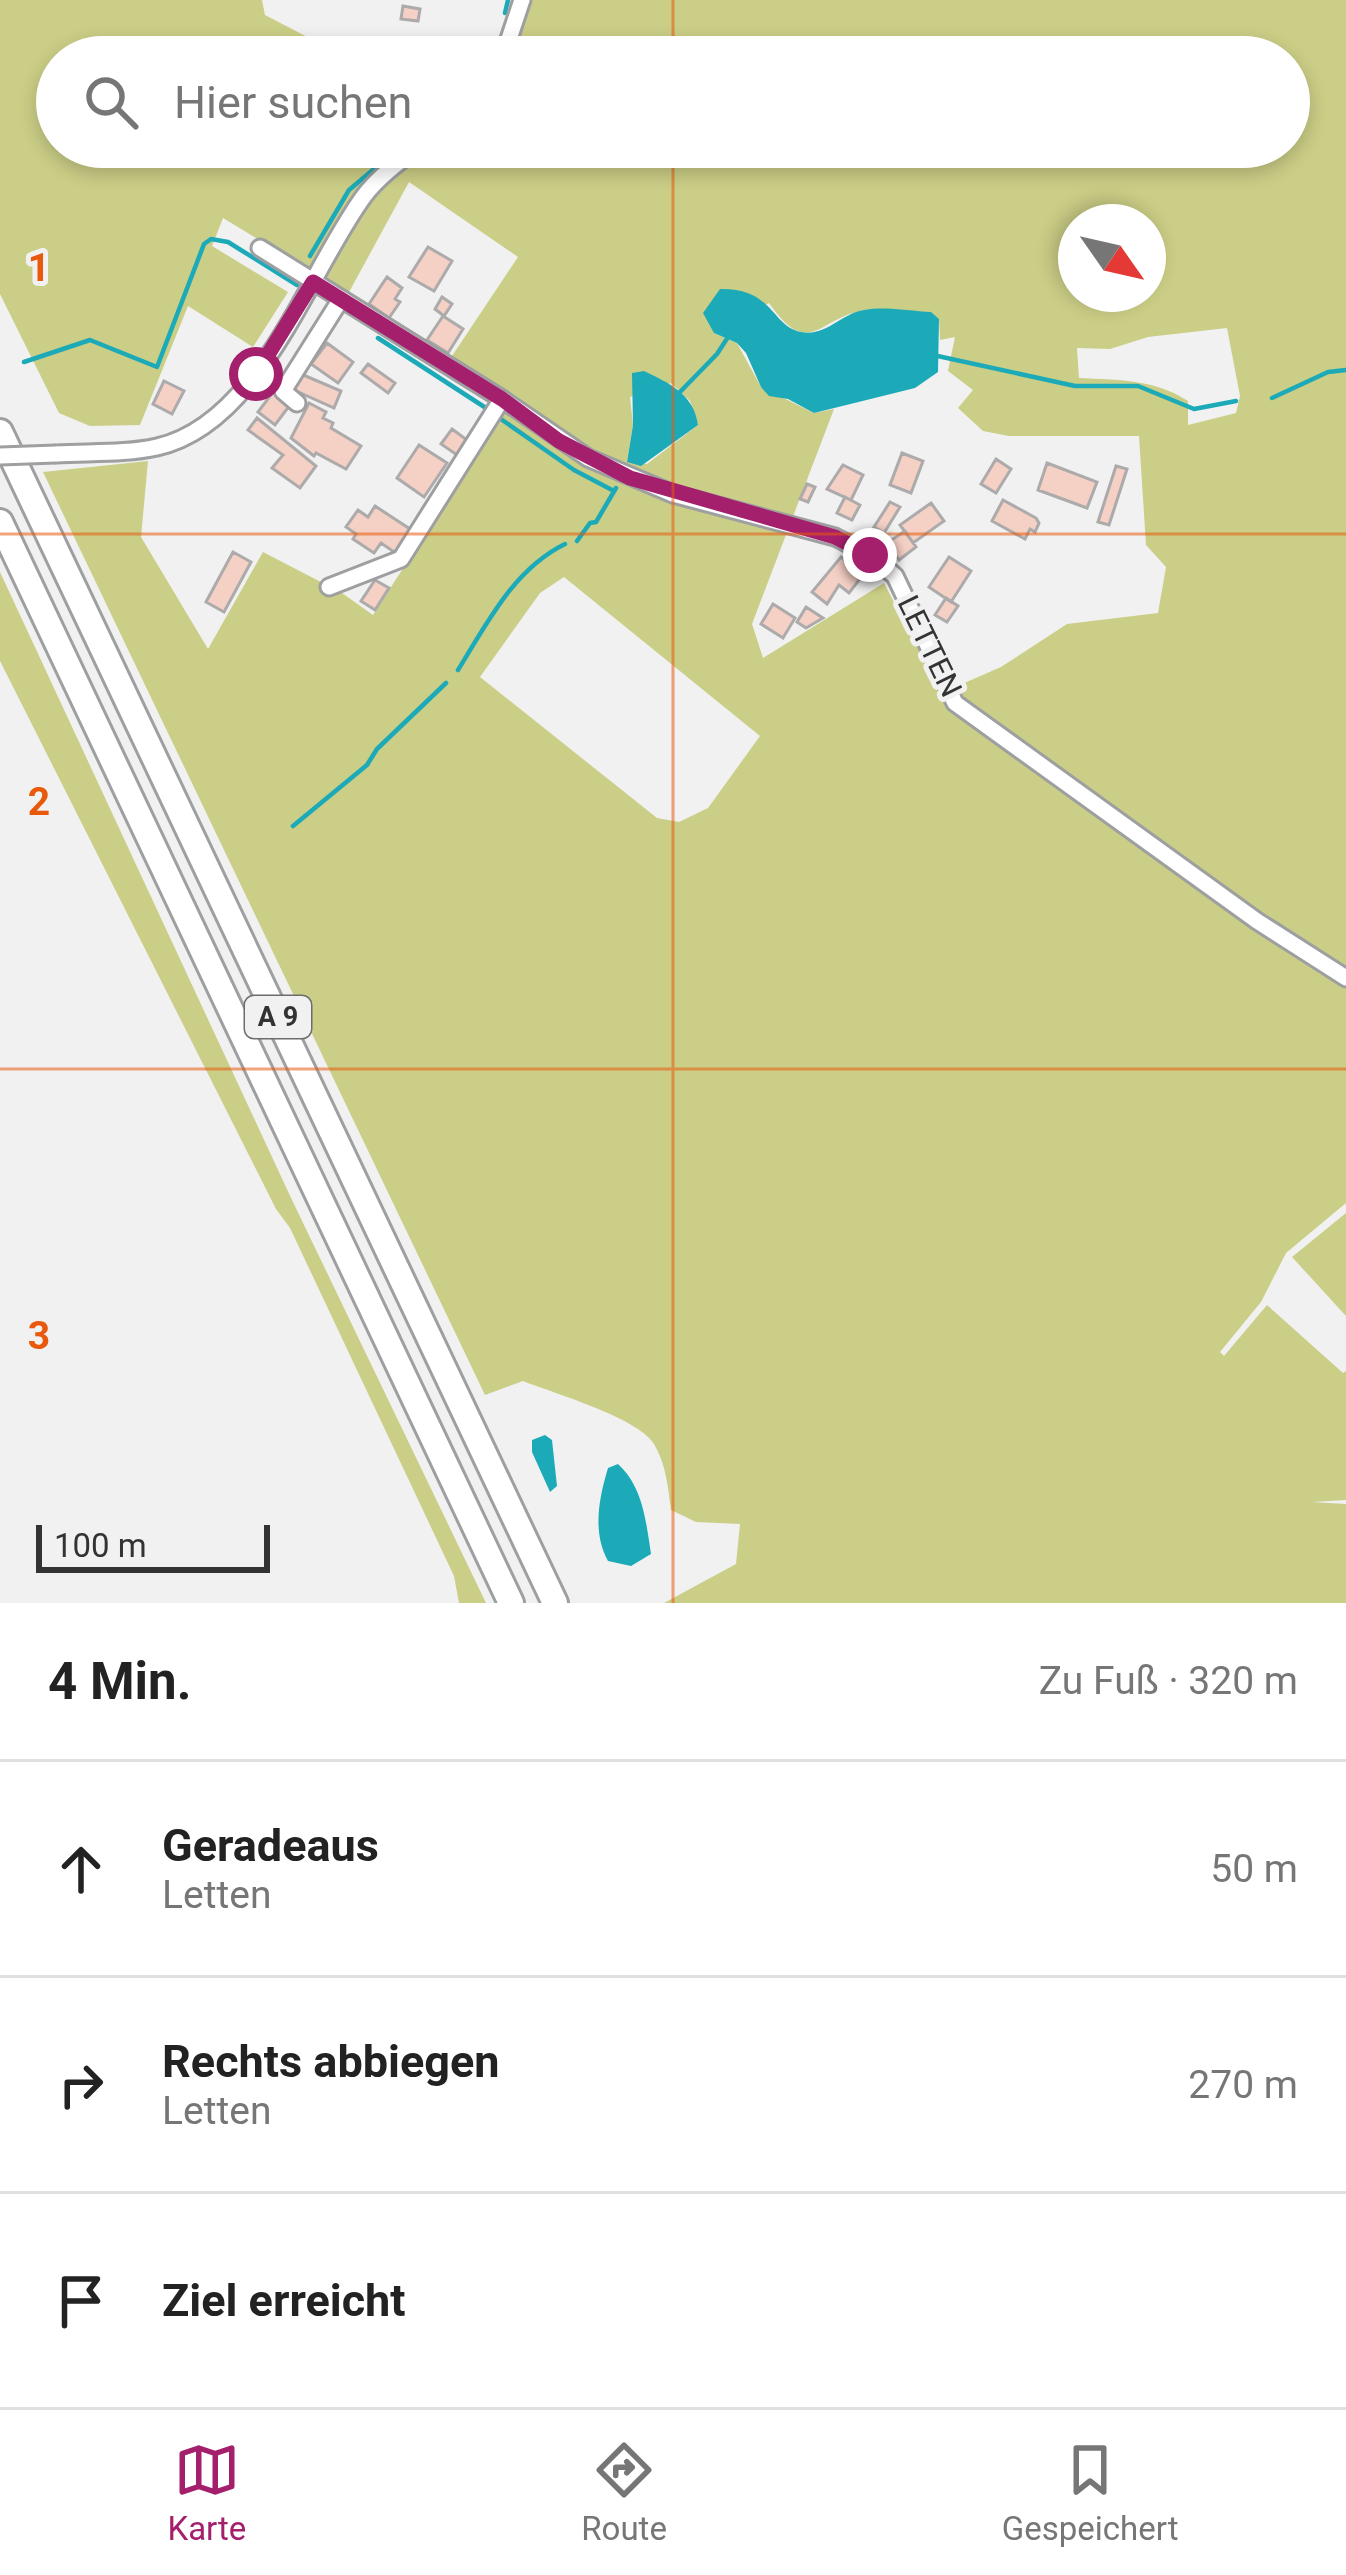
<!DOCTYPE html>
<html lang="de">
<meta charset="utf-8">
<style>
body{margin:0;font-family:Roboto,sans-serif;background:#f2f2f2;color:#222}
.compass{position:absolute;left:1058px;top:204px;width:108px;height:108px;border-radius:50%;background:#fff;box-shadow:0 6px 18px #0003;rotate:124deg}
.scale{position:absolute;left:36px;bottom:30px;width:234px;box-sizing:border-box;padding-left:12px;border:6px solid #333;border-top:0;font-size:33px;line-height:42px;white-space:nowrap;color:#333;-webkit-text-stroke:9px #f1f1f2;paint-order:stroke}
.stop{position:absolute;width:36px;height:36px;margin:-27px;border:9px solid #a41f6c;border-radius:50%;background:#fff}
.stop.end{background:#a41f6c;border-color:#fff;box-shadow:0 3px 12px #0008}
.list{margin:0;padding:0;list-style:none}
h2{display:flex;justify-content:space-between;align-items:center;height:156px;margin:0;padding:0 48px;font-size:51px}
h2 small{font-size:39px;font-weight:400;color:#767676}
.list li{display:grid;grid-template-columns:78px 1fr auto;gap:36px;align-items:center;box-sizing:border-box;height:216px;padding:0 48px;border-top:3px solid #e0e0e0}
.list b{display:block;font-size:45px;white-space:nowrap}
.list p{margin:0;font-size:39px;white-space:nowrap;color:#767676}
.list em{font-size:39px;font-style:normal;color:#767676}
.icon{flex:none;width:66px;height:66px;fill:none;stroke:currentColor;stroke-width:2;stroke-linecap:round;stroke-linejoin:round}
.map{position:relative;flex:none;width:1346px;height:1603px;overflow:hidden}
.search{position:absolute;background:#fff;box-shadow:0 6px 18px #0003;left:36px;right:36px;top:36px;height:132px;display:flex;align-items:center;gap:30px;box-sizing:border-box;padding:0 42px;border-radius:66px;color:#767676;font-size:45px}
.sheet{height:804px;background:#fff}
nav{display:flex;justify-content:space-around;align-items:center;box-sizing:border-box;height:168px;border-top:3px solid #e0e0e0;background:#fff;font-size:33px;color:#767676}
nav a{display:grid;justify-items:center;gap:6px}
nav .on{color:#a41f6c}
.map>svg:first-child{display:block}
.green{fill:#cbce86;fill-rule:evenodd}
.water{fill:#1daab8}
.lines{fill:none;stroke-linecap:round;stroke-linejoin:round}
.stream{stroke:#1daab8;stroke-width:4.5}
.building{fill:#f5d0c5;stroke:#acaaaa;stroke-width:3}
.minor-casing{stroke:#9e9fa0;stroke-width:21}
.highway-casing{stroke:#9e9fa0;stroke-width:30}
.minor{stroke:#fff;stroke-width:15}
.highway{stroke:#fff;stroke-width:24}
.minor-bridge-casing{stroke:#9e9fa0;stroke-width:21;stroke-linecap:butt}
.minor-bridge{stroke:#fff;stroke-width:15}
.route{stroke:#a41f6c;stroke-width:15}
.grid{fill:none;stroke:#e8590c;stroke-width:3;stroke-opacity:0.55}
.labels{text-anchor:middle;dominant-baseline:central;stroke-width:10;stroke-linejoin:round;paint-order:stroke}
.shield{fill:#f1f1f2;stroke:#6c6c6c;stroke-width:3}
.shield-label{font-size:27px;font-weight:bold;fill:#333}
.street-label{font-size:30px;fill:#333;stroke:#f1f1f2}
.grid-label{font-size:39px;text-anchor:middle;font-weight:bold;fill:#e8590c;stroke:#f1f1f2;stroke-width:10;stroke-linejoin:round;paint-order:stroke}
</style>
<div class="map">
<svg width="1346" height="1603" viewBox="0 0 1346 1603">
<rect width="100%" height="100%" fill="#f1f1f2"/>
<!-- green -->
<path class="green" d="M 0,0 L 262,0 L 265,15 L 346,57 L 57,57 L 57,147 L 1289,147 L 1289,57 L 507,57 L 524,0 L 1346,0 L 1346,1203 L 1286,1253 L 1261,1302 L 1220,1352 L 1224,1356 L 1267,1305 L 1343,1373 L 1346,1371 L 1346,1500 L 1312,1502 L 1346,1504 L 1346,1603 L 664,1603 L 736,1564 L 740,1524 L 696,1522 L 671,1510 C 668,1487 666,1464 654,1444 C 639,1418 553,1393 523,1381 L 485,1395 L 43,472 L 148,461 L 141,537 L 208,649 L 263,552 L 342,593 L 373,615 L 505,410 L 444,368 L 518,257 L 409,182 L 348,294 L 223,218 L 212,246 L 288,292 L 253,347 L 188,306 L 140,425 L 90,426 L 59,413 L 0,294 ZM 1076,222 L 1148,222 L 1148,294 L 1076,294 ZM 769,303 C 808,359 818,320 860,311 C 882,306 916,316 939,319 L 940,340 L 955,337 L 948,371 L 973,390 L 958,408 L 983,431 L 1009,436 L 1139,436 L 1146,545 L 1166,567 L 1158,613 L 1067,624 L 1001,667 L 955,687 L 949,708 L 884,583 L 763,658 L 752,624 L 834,409 L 814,413 L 761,387 L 737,343 L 714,333 ZM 1227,328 L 1240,396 L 1236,413 L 1188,425 L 1188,401 C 1155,379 1117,380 1079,378 L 1077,348 L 1110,349 L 1148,337 ZM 671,383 L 690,401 L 698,425 L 647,464 L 627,461 L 633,425 L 630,397 ZM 564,577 L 760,736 L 708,808 L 679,822 L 657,818 L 480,677 L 540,593 Z
M 0,572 L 292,1200 L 486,1603 L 459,1603 L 454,1576 L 290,1228 L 276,1209 L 0,661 Z
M 1346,1213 L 1346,1316 L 1292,1257 Z"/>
<!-- water -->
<path class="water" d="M 720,289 C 774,288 771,326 801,332 C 826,337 842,313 864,310 C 885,306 910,311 931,312 L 939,319 L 938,372 L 915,388 L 814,413 L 788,399 L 769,396 L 761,387 L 746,353 L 737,343 L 714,333 L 703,313 Z
M 644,371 C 669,383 694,394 698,425 L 641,466 L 627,462 L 633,425 L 632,373 Z
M 545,1435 L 552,1440 L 557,1486 L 550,1492 L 532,1452 L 532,1440 Z
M 618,1464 C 643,1487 646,1521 651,1554 L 631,1566 L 608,1561 C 592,1532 599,1498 608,1468 Z"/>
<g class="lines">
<!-- stream -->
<path class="stream" d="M 505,13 L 508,0
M 490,57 L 498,45
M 310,256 L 349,190 L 400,147
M 378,338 L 489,410
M 933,355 L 1075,386 L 1138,386 L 1194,409 L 1236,401
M 24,362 L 90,340 L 157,367 L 204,244 L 211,239 L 228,242 L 297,285
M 679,393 L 717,354 L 730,334
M 1272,398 L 1328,372 L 1346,370
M 498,417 L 574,470 L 614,491
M 577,541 L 590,523 L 596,522 L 616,488
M 458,670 C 487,623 514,569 565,544
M 293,826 L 367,765 L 377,749 L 446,683"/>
</g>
<!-- building -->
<path class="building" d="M 403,6 L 420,9 L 418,21 L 401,19 Z
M 428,247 L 452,261 L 434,291 L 409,277 Z
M 387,277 L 402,288 L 395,299 L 400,302 L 389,318 L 369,304 Z
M 442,297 L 452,304 L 444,316 L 435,309 Z
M 443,316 L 463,329 L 448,353 L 427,340 Z
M 327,343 L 353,362 L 338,383 L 311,364 Z
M 368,364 L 395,383 L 388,393 L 361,373 Z
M 301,374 L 341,391 L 334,408 L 294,390 Z
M 164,381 L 184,391 L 172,414 L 153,404 Z
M 273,392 L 290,405 L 275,425 L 258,412 Z
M 309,403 L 326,412 L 323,418 L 333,423 L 331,428 L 361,446 L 346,469 L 316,453 L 314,456 L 291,438 Z
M 257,418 L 316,466 L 300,488 L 272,468 L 283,455 L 248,430 Z
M 452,429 L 467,440 L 457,455 L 441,444 Z
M 419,445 L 447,463 L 424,497 L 397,478 Z
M 902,453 L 923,461 L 911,493 L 890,485 Z
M 996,459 L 1011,469 L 996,493 L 981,484 Z
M 1047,463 L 1097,482 L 1087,508 L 1038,490 Z
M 843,465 L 863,475 L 851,500 L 827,489 Z
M 1116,466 L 1127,469 L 1109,525 L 1098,522 Z
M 807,484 L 815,487 L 808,502 L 800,499 Z
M 845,497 L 860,505 L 852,520 L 837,513 Z
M 1003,500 L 1036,518 L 1039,523 L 1035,532 L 1030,529 L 1025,539 L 992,521 Z
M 890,502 L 900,507 L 884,533 L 874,527 Z
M 931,503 L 944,521 L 913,543 L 900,525 Z
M 375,506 L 413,531 L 397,554 L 381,543 L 374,553 L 353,539 L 356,534 L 346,527 L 358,510 L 368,517 Z
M 905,531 L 916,547 L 899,560 L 887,543 Z
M 233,552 L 251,562 L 224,612 L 206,602 Z
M 841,557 L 863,575 L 849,593 L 839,585 L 827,604 L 812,592 Z
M 949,557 L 971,571 L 951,602 L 929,587 Z
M 375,580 L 389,588 L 375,610 L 361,601 Z
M 946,598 L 958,606 L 947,622 L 935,615 Z
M 773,604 L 795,618 L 783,638 L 761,624 Z
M 806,607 L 823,618 L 806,628 L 797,622 Z"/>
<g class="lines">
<!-- minor casing -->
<g class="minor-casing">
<path id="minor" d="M 503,57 L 522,0
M 260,248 L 502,399 L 588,458 L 673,494 L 835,537 L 870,555 L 895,576 L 955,703 L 1257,921 L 1346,978
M 297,403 L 283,391 L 341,299
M 56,454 C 89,452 126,454 157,447 C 260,424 308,272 364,196 C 378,177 400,161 419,147
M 329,587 L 401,559 L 502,399"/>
</g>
<!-- highway casing -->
<g class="highway-casing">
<path id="highway" d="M 0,432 L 555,1603
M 0,522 L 511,1603"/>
</g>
<!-- minor -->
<use href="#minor" class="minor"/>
<!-- highway -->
<use href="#highway" class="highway"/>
<!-- minor-bridge casing -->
<g class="minor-bridge-casing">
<path id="minor-bridge" d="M 0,456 L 56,454"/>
</g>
<!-- minor-bridge -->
<use href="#minor-bridge" class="minor-bridge"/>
</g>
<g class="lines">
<!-- route -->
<path class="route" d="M 256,374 L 313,282 L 502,399 L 559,441 L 630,478 L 835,537 L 870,555"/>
</g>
<!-- grid -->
<path class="grid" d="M 673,0 L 673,57M 673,147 L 673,1603M 0,534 L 1346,534M 0,1069 L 1346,1069"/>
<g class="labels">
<!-- shield labels -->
<rect class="shield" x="245" y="996" width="66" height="42" rx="9"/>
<g class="shield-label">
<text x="278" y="1017">A 9</text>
</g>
<!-- street labels -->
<g class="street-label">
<text transform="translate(930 646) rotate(64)">LETTEN</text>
</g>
</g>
<g class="grid-label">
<text x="39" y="281">1</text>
<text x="39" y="815">2</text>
<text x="39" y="1349">3</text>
</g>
</svg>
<svg class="compass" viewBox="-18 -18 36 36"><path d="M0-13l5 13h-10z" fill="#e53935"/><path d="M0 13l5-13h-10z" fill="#767676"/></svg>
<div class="scale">100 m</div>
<div class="stop" style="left:256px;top:374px"></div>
<div class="stop end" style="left:870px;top:555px"></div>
<div class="search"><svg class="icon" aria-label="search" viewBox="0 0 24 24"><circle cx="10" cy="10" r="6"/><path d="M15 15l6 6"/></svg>Hier suchen</div>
</div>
<section class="sheet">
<h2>4 Min.<small>Zu Fuß · 320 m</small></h2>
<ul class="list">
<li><svg class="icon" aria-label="ahead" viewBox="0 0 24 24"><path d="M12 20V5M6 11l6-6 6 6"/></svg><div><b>Geradeaus</b><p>Letten</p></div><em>50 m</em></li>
<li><svg class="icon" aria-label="right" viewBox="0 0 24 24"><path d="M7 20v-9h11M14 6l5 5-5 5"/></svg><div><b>Rechts abbiegen</b><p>Letten</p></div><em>270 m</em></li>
<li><svg class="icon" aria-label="arrive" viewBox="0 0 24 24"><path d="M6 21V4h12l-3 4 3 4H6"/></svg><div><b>Ziel erreicht</b></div></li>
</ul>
</section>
<nav>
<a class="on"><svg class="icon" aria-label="map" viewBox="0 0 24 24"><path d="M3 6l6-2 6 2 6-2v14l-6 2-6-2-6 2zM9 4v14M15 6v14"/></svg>Karte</a>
<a><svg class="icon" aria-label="directions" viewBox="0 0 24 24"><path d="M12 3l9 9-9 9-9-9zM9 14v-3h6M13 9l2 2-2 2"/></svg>Route</a>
<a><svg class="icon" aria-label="saved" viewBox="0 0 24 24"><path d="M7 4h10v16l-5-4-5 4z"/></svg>Gespeichert</a>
</nav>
